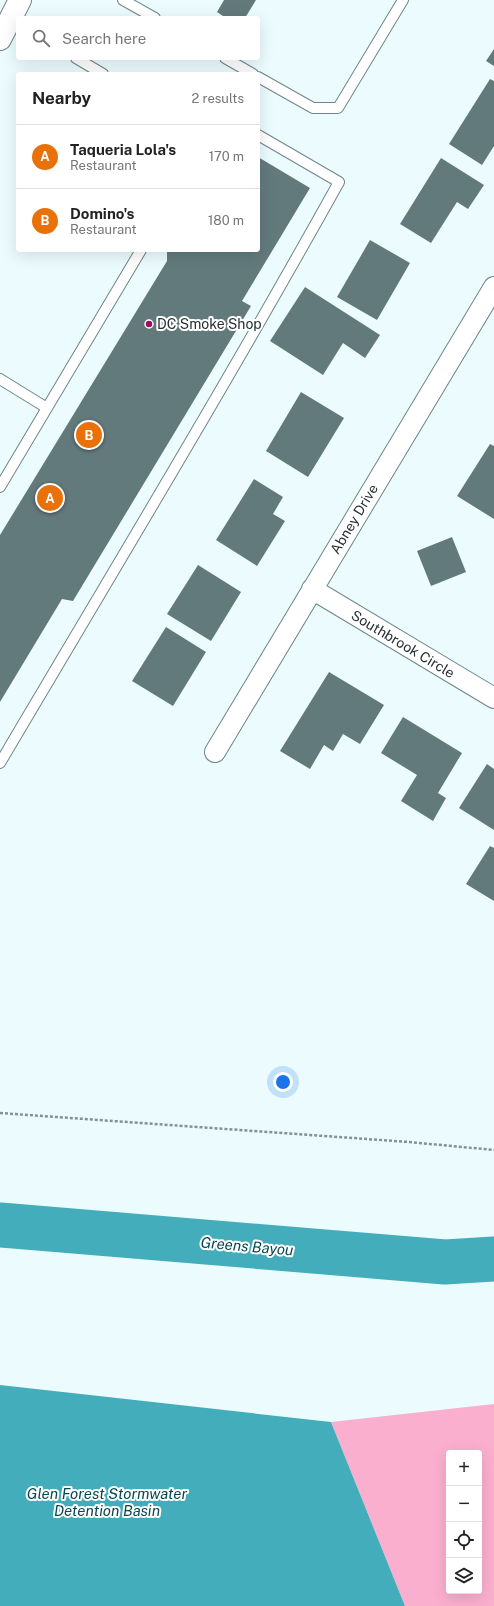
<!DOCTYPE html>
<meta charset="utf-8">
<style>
body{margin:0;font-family:"Public Sans",sans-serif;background:#f6f6f6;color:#222}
.controls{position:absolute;right:12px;bottom:12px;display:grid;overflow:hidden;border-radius:4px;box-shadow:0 4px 16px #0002}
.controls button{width:36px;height:36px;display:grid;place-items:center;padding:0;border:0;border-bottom:1px solid #e0e0e0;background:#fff;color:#222;font:20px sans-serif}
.you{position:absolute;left:283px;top:1082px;width:14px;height:14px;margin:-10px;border:3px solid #fff;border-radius:50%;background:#1a73e8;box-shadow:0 0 0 6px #1a73e833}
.badge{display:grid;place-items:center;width:26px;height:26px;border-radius:50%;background:#990e60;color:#fff;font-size:13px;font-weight:700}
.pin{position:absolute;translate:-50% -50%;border:2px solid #fff;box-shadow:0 1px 4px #0006}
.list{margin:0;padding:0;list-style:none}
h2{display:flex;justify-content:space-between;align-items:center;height:52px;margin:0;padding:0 16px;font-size:17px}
h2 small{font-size:13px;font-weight:400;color:#767676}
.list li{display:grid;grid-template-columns:26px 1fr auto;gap:12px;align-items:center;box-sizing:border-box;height:64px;padding:0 16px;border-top:1px solid #e0e0e0}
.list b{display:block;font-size:15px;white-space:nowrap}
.list p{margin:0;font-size:13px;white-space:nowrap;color:#767676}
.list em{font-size:13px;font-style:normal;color:#767676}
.icon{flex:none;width:22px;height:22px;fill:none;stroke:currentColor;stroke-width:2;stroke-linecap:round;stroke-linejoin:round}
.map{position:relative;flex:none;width:494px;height:1606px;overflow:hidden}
.search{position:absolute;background:#fff;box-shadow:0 4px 16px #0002;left:16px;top:16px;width:244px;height:44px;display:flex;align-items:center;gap:10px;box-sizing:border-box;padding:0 14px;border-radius:4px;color:#767676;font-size:15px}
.panel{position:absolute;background:#fff;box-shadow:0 4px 16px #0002;left:16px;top:72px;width:244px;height:180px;border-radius:4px}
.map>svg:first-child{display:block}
.forest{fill:#fbafcf;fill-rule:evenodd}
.water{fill:#44adbc}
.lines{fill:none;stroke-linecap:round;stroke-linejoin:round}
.river{stroke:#44adbc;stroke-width:45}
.building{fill:#637a7d}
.service-casing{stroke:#6f868a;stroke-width:12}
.minor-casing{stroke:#6f868a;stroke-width:22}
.secondary-casing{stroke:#6f868a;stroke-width:24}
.path{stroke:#849193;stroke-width:2.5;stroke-dasharray:3 2;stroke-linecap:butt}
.service{stroke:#fff;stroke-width:10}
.minor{stroke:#fff;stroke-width:20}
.secondary{stroke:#fff;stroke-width:22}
.poi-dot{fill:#990e60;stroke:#fff;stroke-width:1.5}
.labels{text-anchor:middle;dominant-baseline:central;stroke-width:4;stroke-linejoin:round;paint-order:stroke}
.poi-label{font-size:14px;fill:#273133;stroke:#fff;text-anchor:start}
.street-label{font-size:14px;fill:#273133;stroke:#fff}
.water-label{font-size:15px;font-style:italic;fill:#074850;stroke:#fff}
</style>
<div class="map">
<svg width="494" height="1606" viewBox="0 0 494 1606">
<rect width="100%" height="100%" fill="#ecfcfe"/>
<!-- forest -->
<path class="forest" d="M 494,1404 L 494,1606 L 405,1606 L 331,1422 ZM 449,1453 L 479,1453 L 479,1591 L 449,1591 Z"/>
<!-- water -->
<path class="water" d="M 0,1385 L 331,1422 L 405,1606 L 0,1606 Z"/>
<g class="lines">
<!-- river -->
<path class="river" d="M 0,1225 L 445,1262 L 494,1259"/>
</g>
<!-- building -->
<path class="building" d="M 224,0 L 256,0 L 245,18 L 226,18 L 217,12 Z
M 494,49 L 494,66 L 486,61 Z
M 490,79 L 494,81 L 494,146 L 482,165 L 449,144 Z
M 258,157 L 310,188 L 242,301 L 251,306 L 73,601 L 62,599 L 0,702 L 0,535 L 167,261 L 167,250 L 258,250 Z
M 441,158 L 484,185 L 468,209 L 457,202 L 431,243 L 400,224 Z
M 370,240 L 410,263 L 377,320 L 337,297 Z
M 305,287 L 380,335 L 365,358 L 343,343 L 323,375 L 270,341 Z
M 301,392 L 344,418 L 308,477 L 266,451 Z
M 490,444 L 494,446 L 494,519 L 457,496 Z
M 254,479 L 283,497 L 273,514 L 285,521 L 257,566 L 216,540 Z
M 452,537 L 466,572 L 431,586 L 417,551 Z
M 198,565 L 241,592 L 211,641 L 167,614 Z
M 166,627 L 206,652 L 173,706 L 132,681 Z
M 329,672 L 384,705 L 360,744 L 343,734 L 333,751 L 324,745 L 310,769 L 280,751 Z
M 403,717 L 462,753 L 438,793 L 446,798 L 433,821 L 401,801 L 417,775 L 381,753 Z
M 487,764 L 494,769 L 494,830 L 459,808 Z
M 490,846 L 494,848 L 494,901 L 466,884 Z"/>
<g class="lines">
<!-- service casing -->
<g class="service-casing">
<path id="service" d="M 123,0 L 155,18
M 76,58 L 103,74
M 225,58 L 253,74
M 258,77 L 313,108 L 338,108 L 403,0
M 0,379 L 47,408
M 0,487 L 141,250
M 0,763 C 114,570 230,378 339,182 L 258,135"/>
</g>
<!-- minor casing -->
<g class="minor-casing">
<path id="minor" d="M 312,589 L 494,698
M 215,752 L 494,287"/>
</g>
<!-- secondary casing -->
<g class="secondary-casing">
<path id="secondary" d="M 0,39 L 20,0"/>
</g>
<!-- path -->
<path class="path" d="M 0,1113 L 409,1142 L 494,1150"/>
<!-- service -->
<use href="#service" class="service"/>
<!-- minor -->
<use href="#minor" class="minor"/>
<!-- secondary -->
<use href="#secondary" class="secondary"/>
</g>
<!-- markers -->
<circle class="poi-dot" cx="149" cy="324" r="4"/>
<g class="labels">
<!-- poi labels -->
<g class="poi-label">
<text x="157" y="324">DC Smoke Shop</text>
</g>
<!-- street labels -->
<g class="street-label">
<text transform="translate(354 519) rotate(-59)">Abney Drive</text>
<text transform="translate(403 644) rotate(31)">Southbrook Circle</text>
</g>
<!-- water labels -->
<g class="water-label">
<text transform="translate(247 1246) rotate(5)">Greens Bayou</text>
<text x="107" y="1493">Glen Forest Stormwater<tspan x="107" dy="17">Detention Basin</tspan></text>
</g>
</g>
</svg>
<div class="controls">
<button>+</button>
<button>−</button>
<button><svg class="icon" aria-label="locate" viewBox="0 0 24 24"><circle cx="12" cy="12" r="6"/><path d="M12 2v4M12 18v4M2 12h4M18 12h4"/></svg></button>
<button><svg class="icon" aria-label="layers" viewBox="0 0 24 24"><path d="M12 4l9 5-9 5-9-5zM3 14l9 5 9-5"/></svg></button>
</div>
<div class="you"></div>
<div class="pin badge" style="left:50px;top:498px;background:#e8710a">A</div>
<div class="pin badge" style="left:89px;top:435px;background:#e8710a">B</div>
<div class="search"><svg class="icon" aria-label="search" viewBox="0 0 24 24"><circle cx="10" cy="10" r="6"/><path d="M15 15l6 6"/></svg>Search here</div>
<section class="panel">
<h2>Nearby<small>2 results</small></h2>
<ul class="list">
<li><span class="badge" style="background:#e8710a">A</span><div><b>Taqueria Lola's</b><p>Restaurant</p></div><em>170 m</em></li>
<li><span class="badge" style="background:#e8710a">B</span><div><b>Domino's</b><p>Restaurant</p></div><em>180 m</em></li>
</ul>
</section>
</div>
